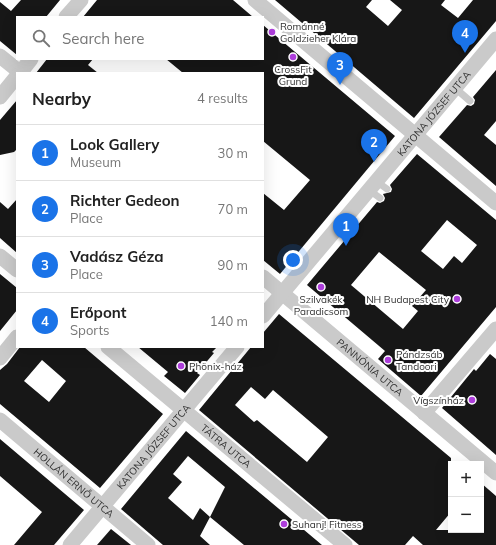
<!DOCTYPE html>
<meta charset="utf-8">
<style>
body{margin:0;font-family:Mulish,sans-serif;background:#f6f6f6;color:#222}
.controls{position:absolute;right:12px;bottom:12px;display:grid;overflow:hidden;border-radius:0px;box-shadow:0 4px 16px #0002}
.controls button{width:36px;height:36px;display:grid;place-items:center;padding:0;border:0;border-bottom:1px solid #e0e0e0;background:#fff;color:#222;font:20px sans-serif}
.you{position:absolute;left:293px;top:260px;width:14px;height:14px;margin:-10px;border:3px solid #fff;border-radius:50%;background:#1a73e8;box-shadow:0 0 0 6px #1a73e833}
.badge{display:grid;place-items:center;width:26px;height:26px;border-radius:50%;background:#1a73e8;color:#fff;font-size:13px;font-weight:700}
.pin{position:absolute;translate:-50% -33px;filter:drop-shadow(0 1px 2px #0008)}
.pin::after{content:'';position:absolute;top:21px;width:14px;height:12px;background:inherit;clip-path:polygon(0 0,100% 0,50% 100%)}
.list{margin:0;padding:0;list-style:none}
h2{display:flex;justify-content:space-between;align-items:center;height:52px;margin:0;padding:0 16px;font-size:17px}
h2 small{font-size:13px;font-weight:400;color:#767676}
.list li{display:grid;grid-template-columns:26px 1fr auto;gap:12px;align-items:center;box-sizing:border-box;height:56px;padding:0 16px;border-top:1px solid #e0e0e0}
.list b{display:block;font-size:15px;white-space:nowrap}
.list p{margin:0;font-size:13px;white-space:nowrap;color:#767676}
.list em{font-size:13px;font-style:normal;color:#767676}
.icon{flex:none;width:22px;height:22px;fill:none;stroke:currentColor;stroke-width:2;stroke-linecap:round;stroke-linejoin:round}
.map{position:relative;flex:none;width:496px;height:545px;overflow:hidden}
.search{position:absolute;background:#fff;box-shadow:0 4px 16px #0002;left:16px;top:16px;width:248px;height:44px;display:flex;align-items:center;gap:10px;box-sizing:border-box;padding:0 14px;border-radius:0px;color:#767676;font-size:15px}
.panel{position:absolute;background:#fff;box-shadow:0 4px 16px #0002;left:16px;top:72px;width:248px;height:276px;border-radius:0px}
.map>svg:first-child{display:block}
.building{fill:#171717;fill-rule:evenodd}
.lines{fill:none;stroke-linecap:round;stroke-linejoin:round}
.service{stroke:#cacaca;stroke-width:7}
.minor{stroke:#cacaca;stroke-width:15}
.poi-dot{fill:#ae3edc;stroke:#fff;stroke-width:1.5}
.labels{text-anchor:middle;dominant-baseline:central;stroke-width:4;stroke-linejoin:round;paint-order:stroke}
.poi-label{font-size:10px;fill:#303030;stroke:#fff;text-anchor:start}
.street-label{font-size:10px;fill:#303030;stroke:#fff}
</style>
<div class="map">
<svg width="496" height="545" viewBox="0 0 496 545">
<rect width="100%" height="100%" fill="#fff"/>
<!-- building -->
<path class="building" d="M 21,0 L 60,0 L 46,17 L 17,17 L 17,55 L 0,41 L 0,2 L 11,11 Z
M 97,0 L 233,0 L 253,17 L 83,17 Z
M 275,0 L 372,0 L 366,7 L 388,26 L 402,10 L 390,0 L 445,0 L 441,5 L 458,18 L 473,0 L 496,0 L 496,21 L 414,118 Z
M 263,25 L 395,136 L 280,274 L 263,260 L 263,193 L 284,210 L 310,180 L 263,141 L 263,73 L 183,73 L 166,59 L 263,59 Z
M 47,59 L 93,59 L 88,65 L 98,73 L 36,73 Z
M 496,70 L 496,121 L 484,135 L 496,145 L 496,186 L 439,137 L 467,105 L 471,106 L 474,104 L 475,100 L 473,97 Z
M 17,100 L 17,149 L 14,152 L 0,155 L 0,120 Z
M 417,154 L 496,220 L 496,307 L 421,396 L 378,359 L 385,351 L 307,285 L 377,202 L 380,203 L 384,201 L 385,198 L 383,194 L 391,192 L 392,189 L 390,185 ZM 447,220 L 477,245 L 462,263 L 454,256 L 443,269 L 421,251 ZM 379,252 L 426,290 L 412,306 L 418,311 L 403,329 L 351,285 Z
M 17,199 L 17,253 L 0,238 L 0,202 L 8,209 Z
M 0,274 L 17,288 L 17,310 L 0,331 Z
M 279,314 L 451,458 L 451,512 L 436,530 L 481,530 L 481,483 L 496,496 L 496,545 L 423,545 L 413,536 L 405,545 L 359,545 L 199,410 L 251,347 L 263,347 L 263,333 ZM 251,387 L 265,399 L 273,390 L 328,437 L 307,462 L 257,420 L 254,422 L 235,405 Z
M 20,347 L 84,347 L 163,414 L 100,488 L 0,404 L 0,370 L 7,364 ZM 42,360 L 66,381 L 49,402 L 24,381 Z
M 138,347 L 217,347 L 212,352 L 214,353 L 197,373 L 200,375 L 185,393 L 164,376 L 168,372 Z
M 490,354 L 496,359 L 496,455 L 442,408 L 474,369 L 476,371 Z
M 186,431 L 266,498 L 322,545 L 244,545 L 210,517 L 200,536 L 210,545 L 163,545 L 121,509 ZM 188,456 L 225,487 L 210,517 L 200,508 L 193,520 L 168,498 L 182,482 L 173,474 Z
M 0,439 L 84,510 L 54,545 L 14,545 L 42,512 L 0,476 Z
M 111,529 L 131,545 L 97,545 Z"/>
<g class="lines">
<!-- service -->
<path class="service" d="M 455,88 L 470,101
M 376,181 L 387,189
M 369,190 L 380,198"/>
<!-- minor -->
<g class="minor">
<path d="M 255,0 L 496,203"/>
<path d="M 66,17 L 81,0"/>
<path d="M 0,56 L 21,73"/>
<path d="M 20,73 L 31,59"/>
<path d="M 0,97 L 17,76"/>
<path d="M 0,256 L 17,270"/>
<path id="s1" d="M 263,277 L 496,473"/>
<path id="s2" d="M 263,316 L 496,39"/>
<path id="s3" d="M 108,347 L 345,545"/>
<path d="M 0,358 L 17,337"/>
<path d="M 424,413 L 496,329"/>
<path id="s4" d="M 0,420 L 148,545"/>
<path id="s5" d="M 70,545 L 237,347"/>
</g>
</g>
<!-- markers -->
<g class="poi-dot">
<circle cx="272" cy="32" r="4"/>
<circle cx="293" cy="57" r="4"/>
<circle cx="321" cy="287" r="4"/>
<circle cx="457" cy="299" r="4"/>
<circle cx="388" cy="360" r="4"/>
<circle cx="181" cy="366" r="4"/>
<circle cx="472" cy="400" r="4"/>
<circle cx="284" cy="524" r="4"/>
</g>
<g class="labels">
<!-- poi labels -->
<g class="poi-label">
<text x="280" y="26">Románné<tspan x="280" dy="12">Goldzieher Klára</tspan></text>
<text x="293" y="69" text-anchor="middle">CrossFit<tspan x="293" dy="12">Grund</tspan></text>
<text x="321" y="299" text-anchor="middle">Szilvakék<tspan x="321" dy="12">Paradicsom</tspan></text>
<text x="449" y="299" text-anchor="end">NH Budapest City</text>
<text x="396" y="354">Pándzsáb<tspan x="396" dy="12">Tandoori</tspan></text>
<text x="189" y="366">Phönix-ház</text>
<text x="464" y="400" text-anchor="end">Vígszínház</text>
<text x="292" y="524">Suhanj! Fitness</text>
</g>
<!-- street labels -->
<g class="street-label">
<text stroke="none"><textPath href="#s2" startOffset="265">KATONA JÓZSEF UTCA</textPath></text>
<text stroke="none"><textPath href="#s1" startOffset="140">PANNÓNIA UTCA</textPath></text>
<text stroke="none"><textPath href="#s5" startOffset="129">KATONA JÓZSEF UTCA</textPath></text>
<text stroke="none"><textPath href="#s3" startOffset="154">TÁTRA UTCA</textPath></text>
<text stroke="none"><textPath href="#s4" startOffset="97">HOLLÁN ERNŐ UTCA</textPath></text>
</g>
</g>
</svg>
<div class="controls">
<button>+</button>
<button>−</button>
</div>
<div class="you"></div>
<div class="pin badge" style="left:346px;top:246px">1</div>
<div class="pin badge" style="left:374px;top:162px">2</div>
<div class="pin badge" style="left:340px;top:85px">3</div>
<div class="pin badge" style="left:465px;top:53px">4</div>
<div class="search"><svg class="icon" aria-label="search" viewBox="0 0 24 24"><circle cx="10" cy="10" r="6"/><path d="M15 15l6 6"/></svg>Search here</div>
<section class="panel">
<h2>Nearby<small>4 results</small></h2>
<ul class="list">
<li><span class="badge">1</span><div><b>Look Gallery</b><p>Museum</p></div><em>30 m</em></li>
<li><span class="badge">2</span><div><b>Richter Gedeon</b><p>Place</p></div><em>70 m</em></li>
<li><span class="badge">3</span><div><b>Vadász Géza</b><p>Place</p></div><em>90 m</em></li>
<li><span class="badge">4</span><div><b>Erőpont</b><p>Sports</p></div><em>140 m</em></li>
</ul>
</section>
</div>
